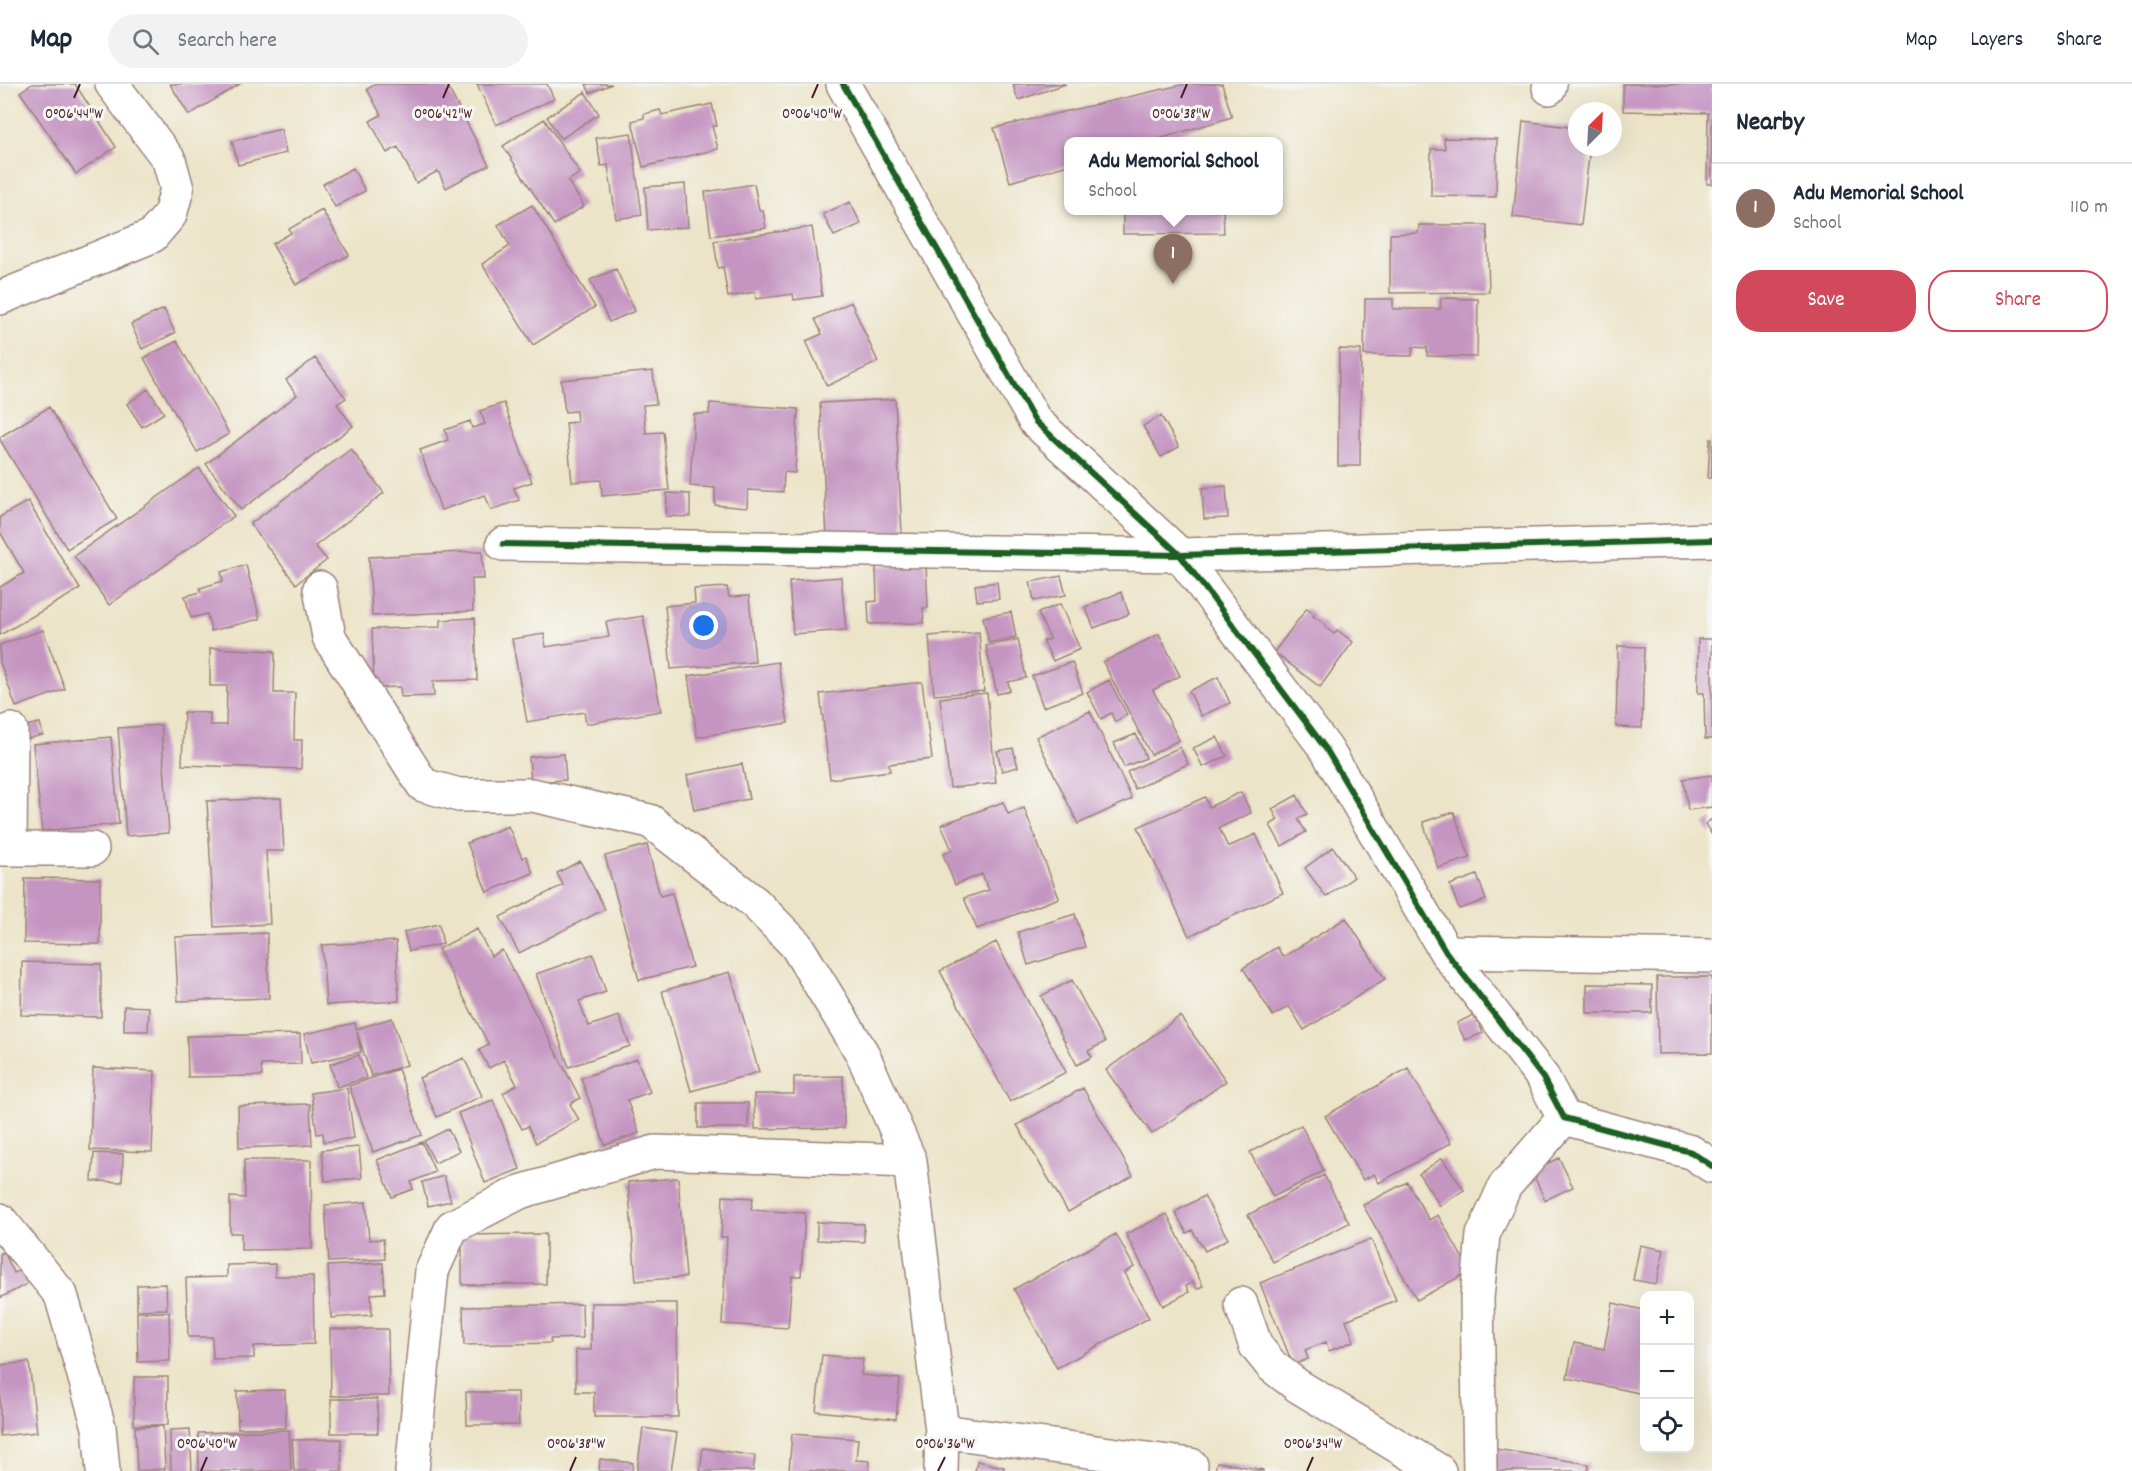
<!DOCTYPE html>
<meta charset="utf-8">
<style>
body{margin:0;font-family:Dekko,sans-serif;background:#f2f2f3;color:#1f2937}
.controls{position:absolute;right:18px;bottom:18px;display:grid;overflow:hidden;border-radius:12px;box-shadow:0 6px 24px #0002}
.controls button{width:54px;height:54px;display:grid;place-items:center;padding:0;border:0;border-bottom:2px solid #e0e1e3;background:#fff;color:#1f2937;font:30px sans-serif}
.compass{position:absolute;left:1568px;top:18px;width:54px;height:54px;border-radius:50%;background:#fff;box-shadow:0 6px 24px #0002;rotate:24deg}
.you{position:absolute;left:704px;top:542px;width:21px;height:21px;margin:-15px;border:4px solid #fff;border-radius:50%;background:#1a73e8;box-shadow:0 0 0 9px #1a73e833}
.badge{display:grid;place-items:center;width:39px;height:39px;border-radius:50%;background:#d1495b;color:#fff;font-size:20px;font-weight:700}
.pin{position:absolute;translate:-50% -50px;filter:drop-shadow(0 2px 3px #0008)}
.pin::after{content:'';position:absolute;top:32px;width:21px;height:18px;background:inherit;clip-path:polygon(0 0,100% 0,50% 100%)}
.popup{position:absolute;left:1064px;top:53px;width:219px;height:78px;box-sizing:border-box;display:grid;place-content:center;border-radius:12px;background:#fff;filter:drop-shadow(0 2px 4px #0005);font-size:20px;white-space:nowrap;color:#747a83}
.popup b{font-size:22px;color:#1f2937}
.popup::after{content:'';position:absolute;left:50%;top:100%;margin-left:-12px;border:12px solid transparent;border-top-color:#fff}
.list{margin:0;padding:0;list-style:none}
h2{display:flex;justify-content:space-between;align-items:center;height:78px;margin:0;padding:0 24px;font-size:26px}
h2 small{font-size:20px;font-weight:400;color:#747a83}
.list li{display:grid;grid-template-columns:39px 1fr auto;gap:18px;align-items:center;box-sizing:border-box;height:90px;padding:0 24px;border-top:2px solid #e0e1e3}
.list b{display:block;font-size:22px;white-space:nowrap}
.list p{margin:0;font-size:20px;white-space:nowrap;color:#747a83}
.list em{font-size:20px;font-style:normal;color:#747a83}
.actions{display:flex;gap:12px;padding:18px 24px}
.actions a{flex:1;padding:14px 0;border:2px solid #d1495b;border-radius:24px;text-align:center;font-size:21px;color:#d1495b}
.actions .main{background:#d1495b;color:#fff}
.icon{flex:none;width:33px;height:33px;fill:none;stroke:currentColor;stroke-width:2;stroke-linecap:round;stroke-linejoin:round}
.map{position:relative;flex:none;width:1712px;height:1387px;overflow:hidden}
header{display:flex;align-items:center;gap:36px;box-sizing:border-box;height:84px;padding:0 30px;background:#fff;border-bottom:2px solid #e0e1e3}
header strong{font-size:28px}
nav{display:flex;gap:33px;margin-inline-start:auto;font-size:21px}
.search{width:420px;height:54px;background:#f2f2f3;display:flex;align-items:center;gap:15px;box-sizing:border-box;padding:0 21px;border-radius:33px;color:#747a83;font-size:22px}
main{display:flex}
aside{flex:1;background:#fff}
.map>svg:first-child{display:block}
.building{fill:#c595c2}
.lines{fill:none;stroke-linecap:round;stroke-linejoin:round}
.minor-casing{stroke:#9b827a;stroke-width:36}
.minor{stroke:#fff;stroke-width:33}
.cycleway-casing{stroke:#f6f6f2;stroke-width:10}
.cycleway{stroke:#1b5e20;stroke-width:6}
.ticks{fill:none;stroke:#4a1f2b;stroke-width:2}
.ticks-label{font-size:15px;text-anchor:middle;fill:#4a1f2b;stroke:#f6f6f2;stroke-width:6;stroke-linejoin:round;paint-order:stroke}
</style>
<header>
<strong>Map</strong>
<div class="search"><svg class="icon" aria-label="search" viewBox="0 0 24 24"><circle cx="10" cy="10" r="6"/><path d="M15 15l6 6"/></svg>Search here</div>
<nav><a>Map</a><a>Layers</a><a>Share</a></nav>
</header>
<main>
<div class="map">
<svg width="1712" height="1387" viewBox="0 0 1712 1387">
<rect width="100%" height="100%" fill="#f6f6f2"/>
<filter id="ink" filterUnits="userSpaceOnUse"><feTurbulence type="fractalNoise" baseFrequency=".0167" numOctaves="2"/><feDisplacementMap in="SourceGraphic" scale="12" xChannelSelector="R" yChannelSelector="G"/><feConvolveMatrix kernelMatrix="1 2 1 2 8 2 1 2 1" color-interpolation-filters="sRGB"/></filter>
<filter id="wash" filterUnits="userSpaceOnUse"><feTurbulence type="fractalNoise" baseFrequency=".008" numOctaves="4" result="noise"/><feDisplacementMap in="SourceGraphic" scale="24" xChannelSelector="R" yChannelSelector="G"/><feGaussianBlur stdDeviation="1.35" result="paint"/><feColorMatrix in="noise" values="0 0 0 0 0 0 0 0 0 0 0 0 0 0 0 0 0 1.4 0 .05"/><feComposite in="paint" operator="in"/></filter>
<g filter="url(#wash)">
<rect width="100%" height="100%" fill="#ece4c8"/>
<g id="blocks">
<!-- building -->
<path class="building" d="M 32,0 L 75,0 L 116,63 L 76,90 L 20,8 Z
M 170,0 L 240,0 L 189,31 Z
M 376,0 L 446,0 L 489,81 L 446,104 L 438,87 L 416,99 L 398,63 L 387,69 L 370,37 L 381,31 L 367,5 Z
M 477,0 L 547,0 L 554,15 L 496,41 Z
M 586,0 L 612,0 L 590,9 Z
M 1013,0 L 1066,0 L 1018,16 Z
M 1185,0 L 1222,0 L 1232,33 L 1149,58 L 1068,58 L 1068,81 L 1010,98 L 994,44 Z
M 1623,0 L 1712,0 L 1712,100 L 1707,100 L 1708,29 L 1623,27 Z
M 585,8 L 599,30 L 561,55 L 547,33 Z
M 712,20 L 717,42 L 712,42 L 718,65 L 643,83 L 632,37 L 644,34 L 644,30 L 660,26 L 662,31 Z
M 544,35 L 580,89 L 568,97 L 584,122 L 554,141 L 503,62 Z
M 1523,37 L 1577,44 L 1577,63 L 1590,63 L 1581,141 L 1513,133 Z
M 281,45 L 286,69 L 238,81 L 232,57 Z
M 631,49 L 642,131 L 616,135 L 608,81 L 601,82 L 596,54 Z
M 1444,54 L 1497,55 L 1496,113 L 1431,112 L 1431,65 L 1445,65 Z
M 353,84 L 365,107 L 335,123 L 323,100 Z
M 685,100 L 688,143 L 648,146 L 645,103 Z
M 754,100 L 759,126 L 763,126 L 766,144 L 711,152 L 705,108 Z
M 850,118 L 861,140 L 834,152 L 823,130 Z
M 532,121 L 595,223 L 533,261 L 482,180 L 510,162 L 498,141 Z
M 322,126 L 349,171 L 296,201 L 272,160 L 291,149 L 289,145 Z
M 1123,127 L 1223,127 L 1224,149 L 1123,150 Z
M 1419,141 L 1487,141 L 1489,208 L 1390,209 L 1390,150 L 1418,149 Z
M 812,143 L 822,212 L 794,216 L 793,210 L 756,215 L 755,208 L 728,213 L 723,183 L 718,184 L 714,157 Z
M 616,185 L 635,227 L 609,238 L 590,196 Z
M 1441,214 L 1478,215 L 1477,273 L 1427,272 L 1427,264 L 1413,263 L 1412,272 L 1364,271 L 1365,215 L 1393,215 L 1393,225 L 1440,225 Z
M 851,218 L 878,278 L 827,302 L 806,257 L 822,250 L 815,235 Z
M 164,225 L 175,249 L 142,265 L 131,240 Z
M 177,257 L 229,350 L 197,368 L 144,274 Z
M 1339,265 L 1361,266 L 1360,382 L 1338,382 Z
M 315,274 L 346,314 L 337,320 L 353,342 L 241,426 L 206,380 L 297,311 L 286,296 Z
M 653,287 L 656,320 L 643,321 L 646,349 L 663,348 L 669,406 L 602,412 L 601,396 L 572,398 L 566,339 L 577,338 L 576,327 L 565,328 L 561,296 Z
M 148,305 L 164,329 L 142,343 L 127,320 Z
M 895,315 L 902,449 L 827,453 L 820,319 Z
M 504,319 L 532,398 L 514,404 L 519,416 L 491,426 L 485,411 L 441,426 L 420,366 L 448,356 L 445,346 L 470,337 L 472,344 L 485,340 L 480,327 Z
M 710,319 L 798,325 L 795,389 L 784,388 L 783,408 L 748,406 L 747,424 L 715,421 L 715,404 L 690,402 L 694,330 L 709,330 Z
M 49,323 L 117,435 L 67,465 L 0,356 L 0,353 Z
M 1161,332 L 1179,363 L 1161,373 L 1143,342 Z
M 1710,355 L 1712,355 L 1712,394 L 1708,394 Z
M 351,365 L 384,409 L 315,462 L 327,476 L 296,500 L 250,440 Z
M 199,384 L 234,432 L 109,521 L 74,472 Z
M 1226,402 L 1228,434 L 1204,435 L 1202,404 Z
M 667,409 L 690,410 L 690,433 L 666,432 Z
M 28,417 L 80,505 L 0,551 L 0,503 L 24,489 L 0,448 L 0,433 Z
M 482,467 L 484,495 L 472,495 L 473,527 L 372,532 L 369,473 Z
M 926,480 L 928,524 L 923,524 L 924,539 L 869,540 L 868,518 L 877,517 L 876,482 Z
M 246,481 L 260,535 L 211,547 L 207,530 L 191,534 L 185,512 L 201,508 L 200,504 L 223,497 L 221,488 Z
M 1061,492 L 1066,511 L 1034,517 L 1030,498 Z
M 841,493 L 846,546 L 793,550 L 789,497 Z
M 997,498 L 999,515 L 977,517 L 975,501 Z
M 727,503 L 729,513 L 749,512 L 755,578 L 671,585 L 665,522 L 695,519 L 694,505 Z
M 1121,508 L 1129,530 L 1094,544 L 1085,523 Z
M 1060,520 L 1080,565 L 1053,577 L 1043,557 L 1050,555 L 1038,529 Z
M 1307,524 L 1315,530 L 1313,532 L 1326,541 L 1325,543 L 1334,550 L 1337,546 L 1353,558 L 1320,603 L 1274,568 Z
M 1011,528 L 1016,553 L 989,559 L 983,533 Z
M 643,532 L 661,627 L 586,640 L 584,628 L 527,638 L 512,555 L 544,550 L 546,563 L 609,553 L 606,538 Z
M 475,534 L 477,596 L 433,597 L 434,612 L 401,613 L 400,603 L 374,604 L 372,545 L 440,543 L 440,536 Z
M 43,546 L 65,605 L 16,623 L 0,578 L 0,561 Z
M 979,548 L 984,607 L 934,611 L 929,552 Z
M 1159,550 L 1180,592 L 1153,606 L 1179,656 L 1151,671 L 1103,578 Z
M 1018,555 L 1026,594 L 1008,598 L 1010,607 L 997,610 L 986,562 Z
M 1698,555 L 1712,555 L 1712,655 L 1705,655 L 1704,609 L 1698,609 Z
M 1618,562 L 1644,563 L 1642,644 L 1616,643 Z
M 210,564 L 275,567 L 274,609 L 295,609 L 294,656 L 302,656 L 301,685 L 182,681 L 184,628 L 210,629 L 210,641 L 226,641 L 227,602 L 210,602 Z
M 778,578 L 788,639 L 697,653 L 688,592 Z
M 1072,578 L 1083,609 L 1043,623 L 1032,592 Z
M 1218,593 L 1230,619 L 1201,632 L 1189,607 Z
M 1109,596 L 1127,631 L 1115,638 L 1111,629 L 1101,635 L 1087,608 Z
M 922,598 L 932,675 L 889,680 L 890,687 L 830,695 L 820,610 Z
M 987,609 L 996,699 L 950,704 L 940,614 Z
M 1090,627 L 1132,715 L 1078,740 L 1036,653 Z
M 40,639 L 43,651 L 22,656 L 20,643 Z
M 161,641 L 169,749 L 126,752 L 118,644 Z
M 1136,650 L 1146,674 L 1124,683 L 1114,659 Z
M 111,653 L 119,740 L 42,747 L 33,660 Z
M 1217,653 L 1227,672 L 1203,683 L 1193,664 Z
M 1180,663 L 1188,680 L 1135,705 L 1127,688 Z
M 1013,664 L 1018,683 L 1002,687 L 997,667 Z
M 564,670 L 566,696 L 531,698 L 529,673 Z
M 742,680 L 749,715 L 694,726 L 687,691 Z
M 1712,691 L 1712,723 L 1688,726 L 1683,695 Z
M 1241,708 L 1251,729 L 1219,744 L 1228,763 L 1256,750 L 1283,809 L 1189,852 L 1138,743 L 1205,713 L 1209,723 Z
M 1297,711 L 1307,730 L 1298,735 L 1306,748 L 1282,762 L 1270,741 L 1278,736 L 1272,725 Z
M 281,714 L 284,767 L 266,767 L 270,840 L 214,843 L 207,717 Z
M 1003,718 L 1008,730 L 1024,724 L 1059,814 L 977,845 L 964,814 L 989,806 L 982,790 L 955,801 L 943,770 L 952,766 L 941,741 Z
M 1454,728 L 1470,774 L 1438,784 L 1423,738 Z
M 1712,735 L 1712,751 L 1705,740 Z
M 508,742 L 522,774 L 526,772 L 533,789 L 487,808 L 467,759 Z
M 647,761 L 660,812 L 672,809 L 692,883 L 639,896 L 605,772 Z
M 1333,763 L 1354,793 L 1326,813 L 1305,784 Z
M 580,777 L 605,825 L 519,869 L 500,833 L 563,801 L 557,789 Z
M 1477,791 L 1486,816 L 1459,825 L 1450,801 Z
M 25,794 L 100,795 L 100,860 L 24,859 Z
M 1075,830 L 1085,863 L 1028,881 L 1018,848 Z
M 1346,834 L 1385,895 L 1304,946 L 1289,922 L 1273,932 L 1243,884 L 1277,863 L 1283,873 Z
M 439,840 L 443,860 L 409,867 L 404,848 Z
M 477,845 L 491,872 L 502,866 L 580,1014 L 570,1020 L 579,1036 L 536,1059 L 528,1042 L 522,1045 L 503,1009 L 517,1001 L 504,976 L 489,984 L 479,966 L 489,961 L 438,865 Z
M 267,849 L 269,914 L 178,917 L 175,853 Z
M 396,857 L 399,917 L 326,921 L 322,861 Z
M 996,858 L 1066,988 L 1010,1018 L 940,887 Z
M 593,870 L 606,908 L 579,917 L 589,942 L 619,932 L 630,962 L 569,983 L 536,890 Z
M 22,878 L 101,880 L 101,933 L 21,931 Z
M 730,888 L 759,988 L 691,1007 L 662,907 Z
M 1657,893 L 1712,893 L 1712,969 L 1658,970 Z
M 1072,896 L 1105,958 L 1088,967 L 1092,973 L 1077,981 L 1041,912 Z
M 1587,900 L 1652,901 L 1652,929 L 1587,929 Z
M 124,922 L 149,923 L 148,947 L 124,947 Z
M 1475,930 L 1483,949 L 1465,956 L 1457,939 Z
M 1180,932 L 1226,997 L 1152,1050 L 1106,986 Z
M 392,934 L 407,981 L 371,992 L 357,948 L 361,968 L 311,979 L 304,950 L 355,939 L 356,945 Z
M 300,950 L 301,980 L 261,981 L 262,992 L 188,993 L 187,952 Z
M 359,971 L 366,994 L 337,1003 L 330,980 Z
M 464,974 L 482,1012 L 437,1033 L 419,994 Z
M 637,975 L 650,1008 L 627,1016 L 639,1049 L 605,1061 L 581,994 Z
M 93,984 L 155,987 L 152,1068 L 90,1066 Z
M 1408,984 L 1451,1059 L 1379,1099 L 1374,1090 L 1363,1096 L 1325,1032 Z
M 398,985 L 422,1051 L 373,1068 L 349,1002 Z
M 843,992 L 844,1044 L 755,1045 L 754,1010 L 794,1010 L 794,993 Z
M 347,1004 L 354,1054 L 324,1058 L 323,1049 L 317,1050 L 311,1009 Z
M 1083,1004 L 1133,1092 L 1068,1128 L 1017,1041 Z
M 493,1016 L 520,1085 L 485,1099 L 458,1029 Z
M 698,1019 L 748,1019 L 748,1044 L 698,1044 Z
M 310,1020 L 312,1061 L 239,1064 L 238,1022 Z
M 1301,1041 L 1324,1087 L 1273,1113 L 1250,1068 Z
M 448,1045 L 459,1067 L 435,1079 L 424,1057 Z
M 422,1058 L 435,1088 L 411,1098 L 413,1105 L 392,1113 L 377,1076 Z
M 359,1063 L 362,1094 L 325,1097 L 322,1066 Z
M 94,1069 L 123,1070 L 122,1098 L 92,1097 Z
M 1442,1074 L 1464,1106 L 1440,1122 L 1419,1090 Z
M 1559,1074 L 1573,1103 L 1545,1116 L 1532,1087 Z
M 244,1076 L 311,1076 L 312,1165 L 241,1166 L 241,1149 L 230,1149 L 230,1113 L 245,1114 Z
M 1324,1091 L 1349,1139 L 1273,1178 L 1248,1131 Z
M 444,1092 L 451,1117 L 428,1122 L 422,1098 Z
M 678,1094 L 686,1193 L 636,1197 L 628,1098 Z
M 1407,1098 L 1429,1136 L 1438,1131 L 1470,1187 L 1417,1216 L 1363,1121 Z
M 723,1112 L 753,1114 L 751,1126 L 805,1129 L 801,1192 L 792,1192 L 788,1244 L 722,1240 L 727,1153 L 721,1153 Z
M 1204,1112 L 1228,1155 L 1205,1167 L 1192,1146 L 1187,1149 L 1175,1128 Z
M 366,1118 L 369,1156 L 383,1155 L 385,1175 L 329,1178 L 325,1121 Z
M 1167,1130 L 1203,1202 L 1197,1205 L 1193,1198 L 1186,1202 L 1189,1208 L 1163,1222 L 1126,1150 Z
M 817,1138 L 864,1140 L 864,1158 L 817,1156 Z
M 546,1150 L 546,1200 L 462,1201 L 462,1151 Z
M 1116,1150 L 1134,1183 L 1124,1189 L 1149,1234 L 1057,1284 L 1014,1205 Z
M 1371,1155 L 1396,1216 L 1346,1236 L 1354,1257 L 1329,1267 L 1326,1258 L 1305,1266 L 1308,1275 L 1293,1281 L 1260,1199 Z
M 1640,1161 L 1664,1166 L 1656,1200 L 1633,1196 Z
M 4,1168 L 14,1189 L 20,1186 L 27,1200 L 0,1214 L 0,1170 Z
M 383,1179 L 385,1209 L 371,1210 L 372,1231 L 331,1234 L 328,1182 Z
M 275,1180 L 275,1192 L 313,1192 L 314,1260 L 254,1262 L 254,1274 L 213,1275 L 212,1253 L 188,1253 L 186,1194 L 227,1193 L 227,1181 Z
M 166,1200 L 167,1225 L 137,1226 L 137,1201 Z
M 591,1219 L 677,1219 L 678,1333 L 594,1333 L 594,1308 L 576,1308 L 576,1266 L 591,1266 Z
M 1613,1219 L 1644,1226 L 1644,1310 L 1567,1294 L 1574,1259 L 1604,1265 Z
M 582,1220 L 583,1254 L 550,1255 L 551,1259 L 464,1261 L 463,1223 Z
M 137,1228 L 169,1228 L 170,1277 L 138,1278 Z
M 330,1245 L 388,1245 L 389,1312 L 331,1312 Z
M 822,1271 L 863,1275 L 861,1291 L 900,1295 L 896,1335 L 816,1327 Z
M 29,1278 L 37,1348 L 0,1352 L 0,1281 Z
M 134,1293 L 168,1293 L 168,1341 L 134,1341 Z
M 285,1306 L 286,1344 L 238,1344 L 237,1307 Z
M 466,1308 L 518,1308 L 519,1341 L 467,1341 Z
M 331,1315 L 377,1315 L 378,1349 L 331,1349 Z
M 163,1342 L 165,1385 L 137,1387 L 135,1343 Z
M 643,1344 L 677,1349 L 671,1387 L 637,1387 Z
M 190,1345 L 192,1387 L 171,1387 L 170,1346 Z
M 289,1346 L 291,1387 L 199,1387 L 198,1349 Z
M 792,1350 L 858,1355 L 856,1376 L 870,1377 L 869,1387 L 789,1387 Z
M 341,1355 L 342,1387 L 294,1387 L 292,1356 Z
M 703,1364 L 755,1372 L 753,1387 L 700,1387 Z
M 1495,1365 L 1589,1380 L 1588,1387 L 1491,1387 Z
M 600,1375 L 633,1379 L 632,1387 L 599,1387 Z
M 977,1377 L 1004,1383 L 1003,1387 L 975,1387 Z
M 1217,1378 L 1263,1386 L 1263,1387 L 1215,1387 Z"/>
</g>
</g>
<g filter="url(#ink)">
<use href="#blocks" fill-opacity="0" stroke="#9b827a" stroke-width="1.5"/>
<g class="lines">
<!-- minor casing -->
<g class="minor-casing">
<path id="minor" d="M 843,0 L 1035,337 L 1180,471 L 1326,665 L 1446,868 L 1543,994 L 1564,1034 L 1691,1068 L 1712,1082
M 1549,4 L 1550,0
M 0,214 L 152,152 L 170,131 L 177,105 L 169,76 L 112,0
M 503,460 L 1180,471 L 1712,456
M 320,504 L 329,553 L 423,701 L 459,711 L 532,711 L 650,737 L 755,819 L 796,861 L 862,969 L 910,1077 L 942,1347 L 941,1387
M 0,765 L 92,765
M 10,765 L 11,646
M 1446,868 L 1712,872
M 0,1136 L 61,1211 L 99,1343 L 103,1387
M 1241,1220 L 1256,1262 L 1272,1282 L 1298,1302 L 1439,1387
M 942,1347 L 1191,1381
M 412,1387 L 432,1187 L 452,1143 L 520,1108 L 655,1068 L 910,1077
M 1480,1387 L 1477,1214 L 1483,1151 L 1505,1102 L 1564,1034"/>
</g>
<!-- minor -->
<use href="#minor" class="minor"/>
<!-- cycleway casing -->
<g class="cycleway-casing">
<path id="cycleway" d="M 843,0 L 1035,337 L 1180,471 L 1326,665 L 1446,868 L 1543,994 L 1564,1034 L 1691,1068 L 1712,1082
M 503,460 L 1180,471 L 1712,456"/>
</g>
<!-- cycleway -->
<use href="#cycleway" class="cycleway"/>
</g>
</g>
<!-- ticks -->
<path class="ticks" d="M 74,14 L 80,0M 443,14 L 449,0M 812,14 L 818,0M 1181,14 L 1187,0M 201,1387 L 207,1373M 570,1387 L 576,1373M 938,1387 L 945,1373M 1307,1387 L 1313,1373"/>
<g class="ticks-label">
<text x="443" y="34">0°06'42"W</text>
<text x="812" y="34">0°06'40"W</text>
<text x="1181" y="34">0°06'38"W</text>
<text x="74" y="34">0°06'44"W</text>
<text x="207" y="1364">0°06'40"W</text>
<text x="576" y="1364">0°06'38"W</text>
<text x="945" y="1364">0°06'36"W</text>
<text x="1313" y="1364">0°06'34"W</text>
</g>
</svg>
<div class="controls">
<button>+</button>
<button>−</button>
<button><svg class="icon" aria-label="locate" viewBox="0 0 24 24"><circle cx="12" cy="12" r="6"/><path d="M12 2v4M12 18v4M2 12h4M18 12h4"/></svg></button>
</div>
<svg class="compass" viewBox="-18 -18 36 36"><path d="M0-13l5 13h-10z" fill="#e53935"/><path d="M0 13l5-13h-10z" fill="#747a83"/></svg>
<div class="you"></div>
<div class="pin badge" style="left:1173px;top:200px;background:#8d6e63">1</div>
<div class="popup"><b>Adu Memorial School</b>School</div>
</div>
<aside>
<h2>Nearby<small></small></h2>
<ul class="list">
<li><span class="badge" style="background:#8d6e63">1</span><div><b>Adu Memorial School</b><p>School</p></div><em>110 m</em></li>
</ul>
<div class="actions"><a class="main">Save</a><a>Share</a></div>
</aside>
</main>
